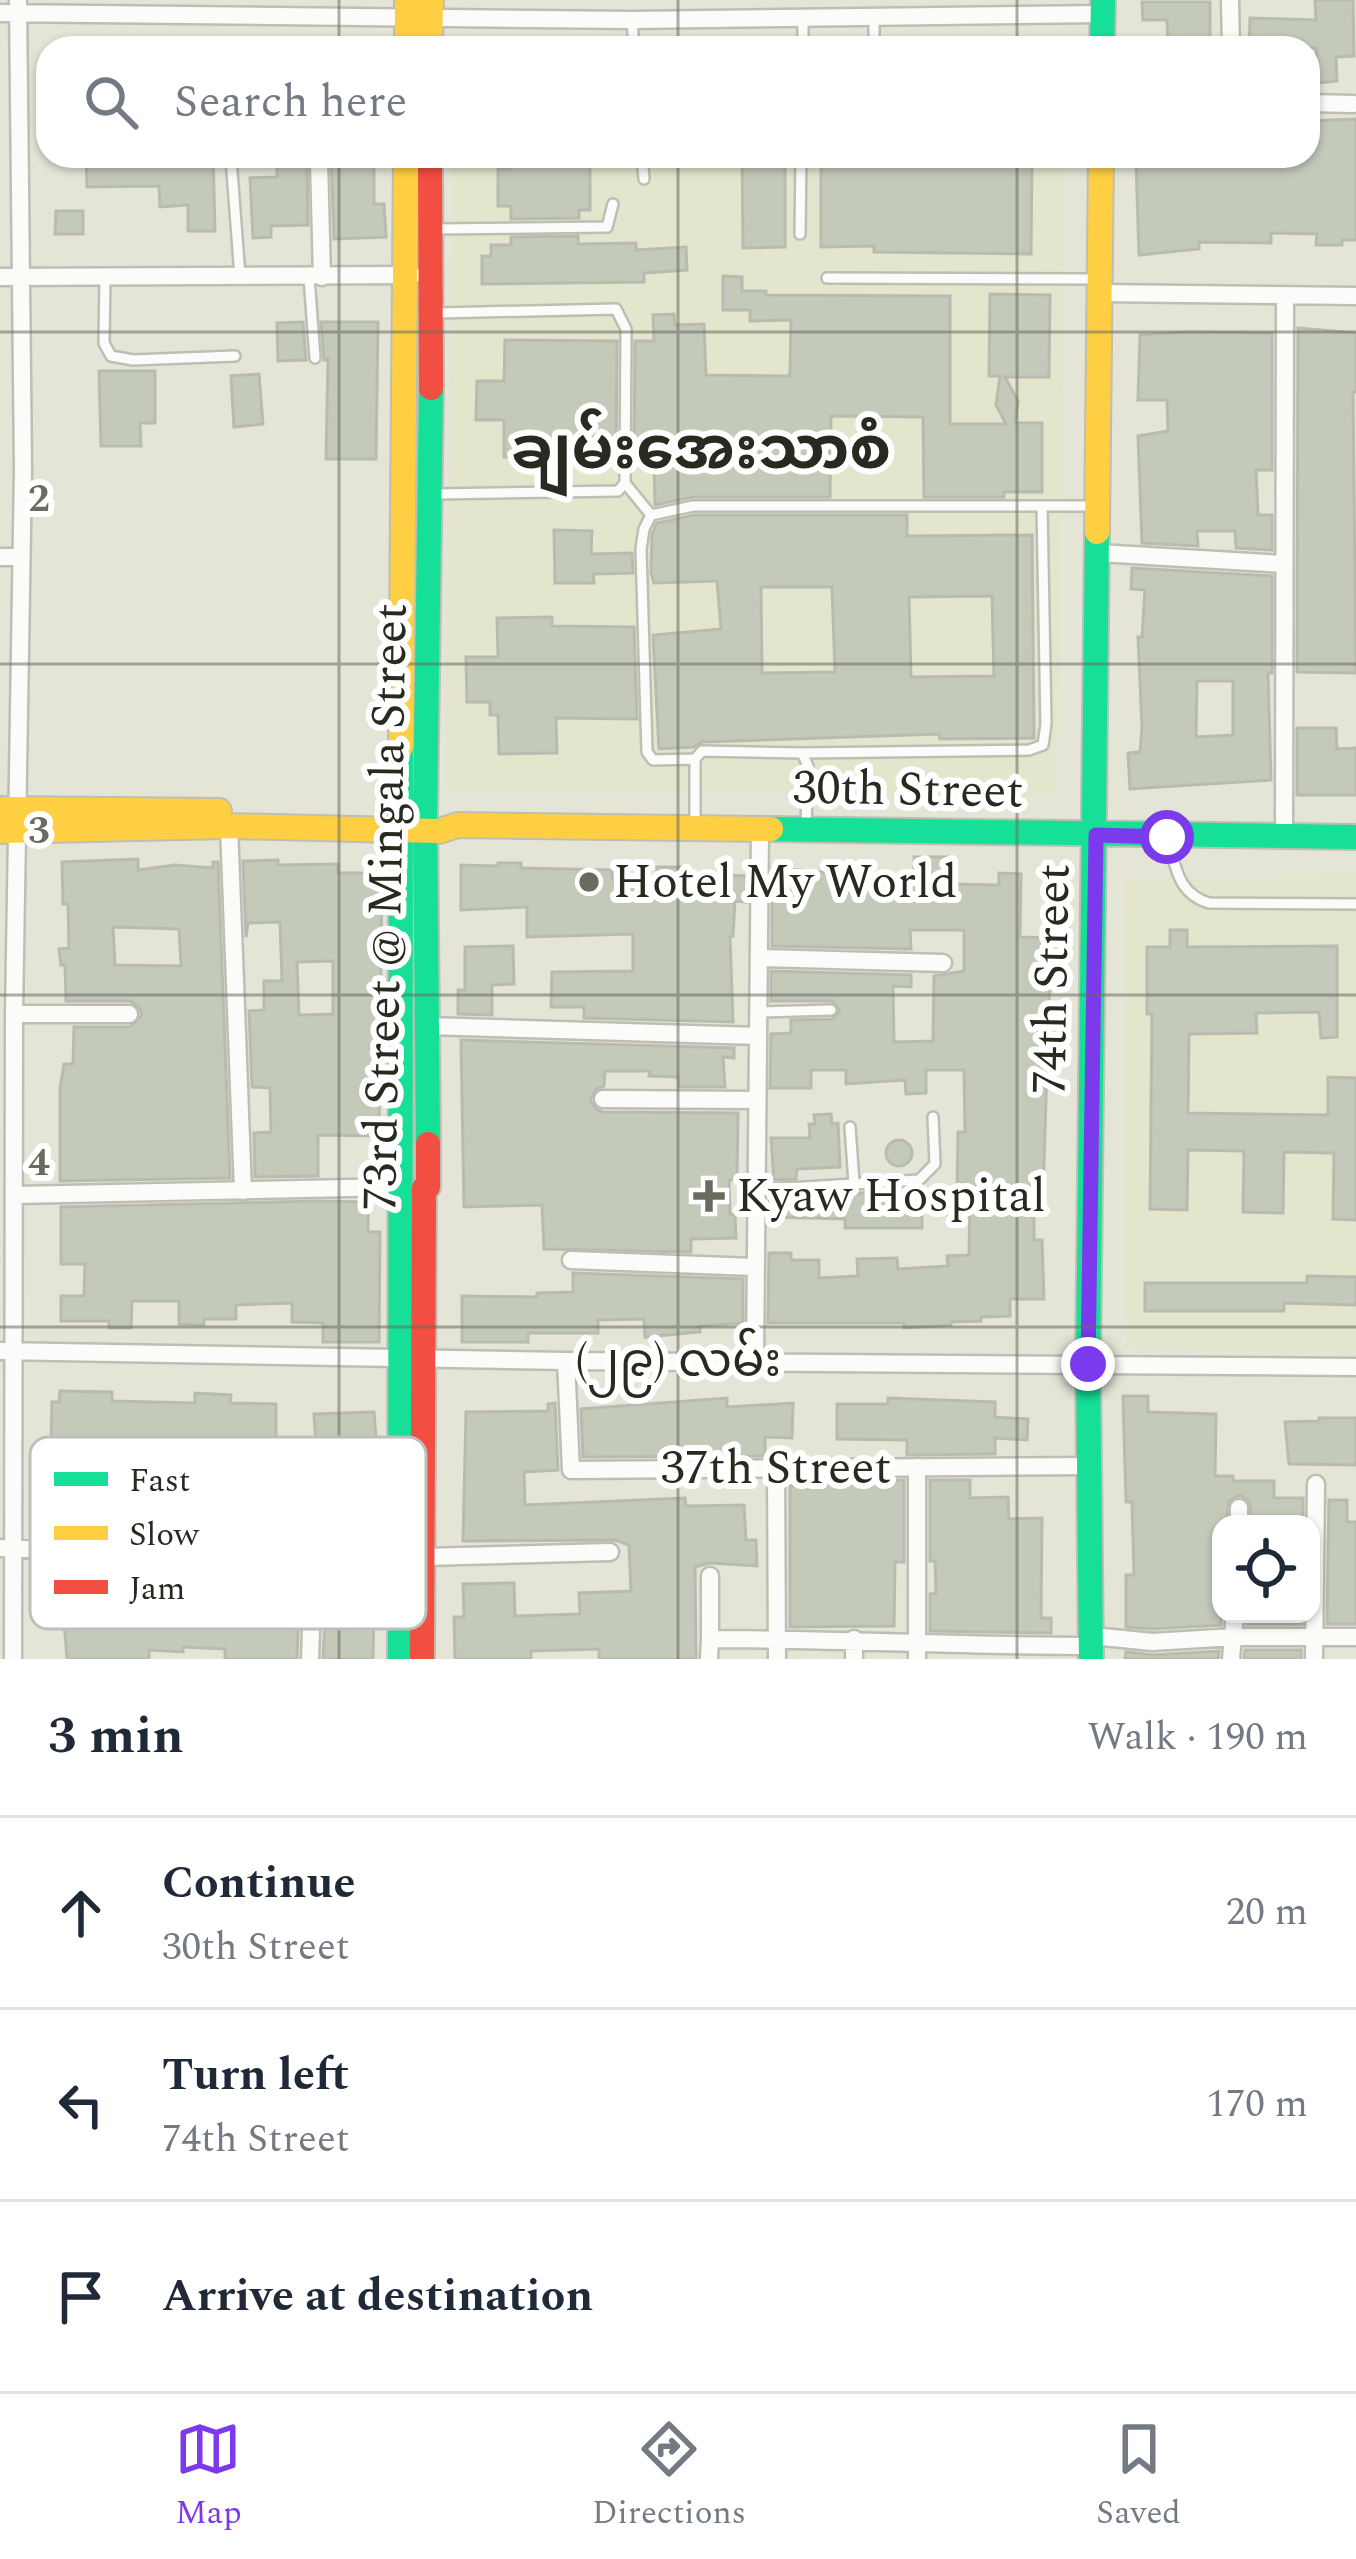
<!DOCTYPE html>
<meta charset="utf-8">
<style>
body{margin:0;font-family:Spectral,"Noto Sans Myanmar",serif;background:#f6f6f7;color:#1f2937}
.controls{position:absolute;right:36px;bottom:36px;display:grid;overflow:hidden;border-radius:24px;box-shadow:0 3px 9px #0004}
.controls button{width:108px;height:108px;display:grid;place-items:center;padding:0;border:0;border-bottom:3px solid #e0e1e3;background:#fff;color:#1f2937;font:60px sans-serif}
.stop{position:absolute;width:36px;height:36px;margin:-27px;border:9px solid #7c3aed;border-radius:50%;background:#fff}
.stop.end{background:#7c3aed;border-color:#fff;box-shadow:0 3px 12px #0008}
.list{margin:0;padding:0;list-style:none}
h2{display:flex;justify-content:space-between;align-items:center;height:156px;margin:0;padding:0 48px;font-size:51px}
h2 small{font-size:39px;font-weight:400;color:#747a83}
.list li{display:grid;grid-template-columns:78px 1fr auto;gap:36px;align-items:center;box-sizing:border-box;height:192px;padding:0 48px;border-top:3px solid #e0e1e3}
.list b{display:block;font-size:45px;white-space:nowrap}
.list p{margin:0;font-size:39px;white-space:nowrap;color:#747a83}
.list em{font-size:39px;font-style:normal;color:#747a83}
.icon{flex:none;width:66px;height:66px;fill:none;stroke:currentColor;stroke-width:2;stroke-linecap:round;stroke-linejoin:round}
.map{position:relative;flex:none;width:1356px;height:1659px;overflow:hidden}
.search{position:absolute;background:#fff;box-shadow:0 3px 9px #0004;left:36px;right:36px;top:36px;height:132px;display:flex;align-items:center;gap:30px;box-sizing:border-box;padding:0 42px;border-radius:36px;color:#747a83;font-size:45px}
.sheet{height:732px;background:#fff}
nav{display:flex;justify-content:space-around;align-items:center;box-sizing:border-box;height:168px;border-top:3px solid #e0e1e3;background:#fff;font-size:33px;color:#747a83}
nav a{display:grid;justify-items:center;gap:6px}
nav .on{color:#7c3aed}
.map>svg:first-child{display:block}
.built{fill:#e3e5cc}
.building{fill:#c4caba;stroke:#b9bbb0;stroke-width:3;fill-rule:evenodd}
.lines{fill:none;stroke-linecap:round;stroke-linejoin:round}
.lane-casing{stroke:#bebeb4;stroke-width:14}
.street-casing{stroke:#bebeb4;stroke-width:21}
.fast-casing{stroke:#bebeb4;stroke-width:28}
.slow-casing{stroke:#bebeb4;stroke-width:28}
.jam-casing{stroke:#bebeb4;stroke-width:28}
.lane{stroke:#fbfbf9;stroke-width:9}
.street{stroke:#fbfbf9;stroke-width:16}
.fast{stroke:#16e098;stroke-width:24}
.slow{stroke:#ffcf43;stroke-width:24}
.jam{stroke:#f24e42;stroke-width:24}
.route{stroke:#7c3aed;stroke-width:15}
.grid{fill:none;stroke:#6a6b5f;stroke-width:3;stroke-opacity:0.55}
.poi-dot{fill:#6a6b5f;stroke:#fff;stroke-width:4.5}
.labels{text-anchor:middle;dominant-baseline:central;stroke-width:12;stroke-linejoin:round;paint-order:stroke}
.street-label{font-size:48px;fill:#28291f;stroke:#fff}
.poi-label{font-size:48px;fill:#28291f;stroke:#fff;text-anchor:start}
.district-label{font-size:60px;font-weight:bold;fill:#28291f;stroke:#fff}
.key{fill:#fff;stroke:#bebfbc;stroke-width:3}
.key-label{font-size:33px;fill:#28291f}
.grid-label{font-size:39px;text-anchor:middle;font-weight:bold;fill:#6a6b5f;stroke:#fff;stroke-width:12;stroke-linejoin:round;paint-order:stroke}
</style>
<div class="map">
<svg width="1356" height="1659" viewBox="0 0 1356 1659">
<rect width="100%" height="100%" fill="#e4e5d7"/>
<!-- built -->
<path class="built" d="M 453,156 L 1065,156 L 1056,796 L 445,789 Z
M 1356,875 L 1356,1351 L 1126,1348 L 1124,880 Z"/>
<!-- building -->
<path class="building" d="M 1315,0 L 1353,0 L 1354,56 L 1336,57 L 1337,81 L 1318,83 L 1316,48 L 1249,48 L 1250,18 L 1316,20 Z
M 1142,2 L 1210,2 L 1210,48 L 1168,48 L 1167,20 L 1143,20 Z
M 1356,119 L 1356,240 L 1342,240 L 1342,245 L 1316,245 L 1317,234 L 1271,233 L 1271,243 L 1199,242 L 1199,249 L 1139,255 L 1136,161 L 1308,156 L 1308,121 Z
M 86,156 L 131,156 L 131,160 L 213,156 L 215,231 L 188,231 L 188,205 L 160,207 L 159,186 L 87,187 Z
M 277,156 L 307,156 L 308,225 L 271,226 L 271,237 L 253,238 L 250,178 L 277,177 Z
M 331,156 L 374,156 L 374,204 L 384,204 L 386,237 L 334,239 Z
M 510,156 L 590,156 L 590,210 L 579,210 L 579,218 L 511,219 L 511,206 L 498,206 L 498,169 L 510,169 Z
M 742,156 L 785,156 L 785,247 L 743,248 Z
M 821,156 L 1032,156 L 1031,254 L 874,252 L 874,246 L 821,247 Z
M 56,211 L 83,211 L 83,234 L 55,234 Z
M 578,236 L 578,244 L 636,243 L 636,250 L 686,247 L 687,270 L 644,273 L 644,282 L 482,284 L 482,256 L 491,256 L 491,245 L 511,245 L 511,237 Z
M 723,276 L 742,277 L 742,291 L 766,291 L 766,295 L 950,296 L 950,424 L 1006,424 L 996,405 L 1000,376 L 989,376 L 990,294 L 1050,295 L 1049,377 L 1005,377 L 1018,401 L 1015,423 L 1042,423 L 1042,492 L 1004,492 L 1004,497 L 924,497 L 923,417 L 831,416 L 830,497 L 693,497 L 655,505 L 654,466 L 649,466 L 649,458 L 634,458 L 635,341 L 654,341 L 653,315 L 674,314 L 675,325 L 704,324 L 706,375 L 789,376 L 790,371 L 791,320 L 750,321 L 750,310 L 723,310 Z
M 303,322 L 306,360 L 278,361 L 277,323 Z
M 321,322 L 378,322 L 376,459 L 326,459 L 328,359 L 324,360 Z
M 1298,328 L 1356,333 L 1356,392 L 1353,392 L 1356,673 L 1297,672 Z
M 1188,332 L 1272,333 L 1272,470 L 1256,470 L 1258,515 L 1272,515 L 1272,550 L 1236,548 L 1235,531 L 1197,531 L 1198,546 L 1142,543 L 1138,436 L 1168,431 L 1167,400 L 1138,400 L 1140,335 Z
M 505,340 L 617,341 L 616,458 L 504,457 L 504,420 L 476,420 L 477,381 L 504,381 Z
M 99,371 L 155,371 L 155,423 L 140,423 L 141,446 L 101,446 Z
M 259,374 L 263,424 L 234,427 L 231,376 Z
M 694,515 L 907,515 L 907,536 L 1032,535 L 1034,738 L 940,739 L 939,734 L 702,742 L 694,747 L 659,749 L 653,635 L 721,629 L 717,581 L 654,583 L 651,573 L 652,534 L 657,523 ZM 761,587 L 832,587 L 835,672 L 762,673 ZM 992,596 L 994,676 L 911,677 L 909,597 Z
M 554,530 L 592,531 L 591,554 L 632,553 L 633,573 L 593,574 L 594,583 L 555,583 Z
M 1132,568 L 1272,576 L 1272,673 L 1268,673 L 1271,780 L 1130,789 L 1128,753 L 1140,752 L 1142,727 L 1138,637 L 1142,637 L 1145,590 L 1131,589 ZM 1197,681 L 1233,681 L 1233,735 L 1196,737 Z
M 552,617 L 552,626 L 634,627 L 637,719 L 556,718 L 557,753 L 499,754 L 498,715 L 490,715 L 490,702 L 467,702 L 466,657 L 498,657 L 497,618 Z
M 1297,728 L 1336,728 L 1337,749 L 1356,748 L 1356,795 L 1297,795 Z
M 914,857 L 949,857 L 949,884 L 999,885 L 999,873 L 1021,874 L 1020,937 L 1051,938 L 1043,1196 L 1034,1195 L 1034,1240 L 1042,1240 L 1044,1299 L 1010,1299 L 1010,1316 L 981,1317 L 981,1321 L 951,1322 L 951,1325 L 904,1328 L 904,1323 L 768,1323 L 769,1253 L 791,1253 L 791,1260 L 819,1260 L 819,1278 L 858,1276 L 857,1259 L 897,1258 L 898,1269 L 948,1266 L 947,1256 L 969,1255 L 970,1194 L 957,1194 L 958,1132 L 965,1132 L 964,1070 L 926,1070 L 926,1093 L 906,1094 L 905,1080 L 846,1084 L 846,1070 L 811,1070 L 811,1088 L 770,1088 L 771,1034 L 791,1033 L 791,1020 L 832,1019 L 840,1011 L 832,1001 L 771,1001 L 771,971 L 911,975 L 911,987 L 893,986 L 894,1042 L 933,1041 L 934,976 L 964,971 L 964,931 L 960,930 L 910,930 L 911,949 L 772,946 L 772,868 L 834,873 L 834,884 L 885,885 L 885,881 L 914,881 Z
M 138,859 L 138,870 L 175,865 L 213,868 L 213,862 L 218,862 L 230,1178 L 60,1181 L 60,1089 L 64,1064 L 73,1064 L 74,1027 L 130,1027 L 142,1015 L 139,1007 L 130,1001 L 66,1001 L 65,965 L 61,965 L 59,949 L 69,948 L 68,904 L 63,904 L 62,862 ZM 113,927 L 179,929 L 181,966 L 115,965 Z
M 278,860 L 278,865 L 338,864 L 338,873 L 382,873 L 379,1136 L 318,1135 L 318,1176 L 255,1177 L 254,1133 L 271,1132 L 270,1088 L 252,1087 L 249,1011 L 264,1010 L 264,981 L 282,981 L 280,922 L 248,923 L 246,937 L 243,861 ZM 333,961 L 333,1014 L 299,1015 L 297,962 Z
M 498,863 L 521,863 L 521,868 L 612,870 L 612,879 L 657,878 L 657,867 L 689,867 L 689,873 L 747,876 L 747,902 L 735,901 L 733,936 L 730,936 L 733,1022 L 584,1018 L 584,1007 L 551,1007 L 552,972 L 633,971 L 633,934 L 527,937 L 527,907 L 461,910 L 461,865 L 498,866 Z
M 1170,930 L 1187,930 L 1187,947 L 1337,946 L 1337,1037 L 1321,1038 L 1319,1012 L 1256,1013 L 1257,1033 L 1189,1034 L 1188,1113 L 1328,1115 L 1328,1077 L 1356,1078 L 1356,1220 L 1333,1219 L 1334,1153 L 1284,1152 L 1283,1213 L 1243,1212 L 1244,1151 L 1188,1150 L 1187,1210 L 1150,1209 L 1152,1014 L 1147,1014 L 1147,947 L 1170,947 Z
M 513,946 L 514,984 L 492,985 L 492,1015 L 458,1014 L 458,990 L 465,990 L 465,947 Z
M 461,1040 L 734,1048 L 734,1058 L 723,1057 L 725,1087 L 679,1087 L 678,1077 L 649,1076 L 650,1071 L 605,1071 L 604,1086 L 596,1089 L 590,1100 L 596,1109 L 603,1112 L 738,1113 L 737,1180 L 729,1180 L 730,1215 L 735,1214 L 736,1238 L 691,1239 L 691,1252 L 544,1249 L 542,1205 L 464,1207 Z
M 831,1114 L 832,1124 L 838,1123 L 840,1167 L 797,1169 L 796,1179 L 774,1180 L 771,1138 L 810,1138 L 809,1124 L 815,1124 L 814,1115 Z
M886 1153a13 13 0 1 1 26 0a13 13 0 1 1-26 0Z
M 922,1189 L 922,1228 L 845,1228 L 845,1219 L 769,1217 L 769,1201 L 773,1198 L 845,1203 L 845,1194 Z
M 317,1201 L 368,1202 L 368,1232 L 380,1232 L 379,1342 L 323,1342 L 323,1323 L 292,1322 L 292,1303 L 236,1305 L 236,1319 L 204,1319 L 204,1325 L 179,1324 L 179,1301 L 132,1301 L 131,1328 L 109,1328 L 109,1321 L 61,1321 L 61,1296 L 84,1296 L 85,1264 L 61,1264 L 61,1207 Z
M 573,1273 L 743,1279 L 743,1323 L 700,1326 L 700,1332 L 645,1337 L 644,1319 L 598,1320 L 598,1333 L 528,1333 L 528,1342 L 462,1342 L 462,1296 L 537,1297 L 537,1293 L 573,1292 Z
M 1307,1276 L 1356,1277 L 1356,1305 L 1284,1303 L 1284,1311 L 1145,1311 L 1145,1283 L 1307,1283 Z
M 60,1391 L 112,1392 L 112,1401 L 195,1403 L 195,1393 L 231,1395 L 230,1403 L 276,1404 L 276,1441 L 259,1441 L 259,1468 L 233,1468 L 232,1442 L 181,1441 L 179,1461 L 149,1459 L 149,1451 L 116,1451 L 109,1497 L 160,1495 L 162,1470 L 216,1476 L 213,1507 L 217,1507 L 217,1525 L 267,1525 L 267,1501 L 283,1501 L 283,1506 L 318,1504 L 316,1467 L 294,1468 L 292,1447 L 316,1446 L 314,1414 L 374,1412 L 380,1490 L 376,1490 L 373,1659 L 323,1659 L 328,1567 L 326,1541 L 320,1535 L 307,1535 L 301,1549 L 292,1547 L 292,1543 L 259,1546 L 51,1537 L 51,1513 L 56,1513 L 67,1442 L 51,1442 L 52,1402 L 59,1402 Z
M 1123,1396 L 1148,1396 L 1148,1412 L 1216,1414 L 1215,1476 L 1233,1476 L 1233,1481 L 1274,1481 L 1274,1498 L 1303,1498 L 1303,1524 L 1252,1524 L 1249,1501 L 1240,1495 L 1229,1501 L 1226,1524 L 1221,1524 L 1221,1625 L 1152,1629 L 1126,1627 L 1126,1575 L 1134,1575 L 1132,1502 L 1126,1502 Z
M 727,1398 L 727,1407 L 793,1403 L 792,1438 L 765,1437 L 765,1456 L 583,1457 L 581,1409 Z
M 888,1398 L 995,1402 L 995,1417 L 1028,1419 L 1027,1440 L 995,1438 L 995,1454 L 907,1455 L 907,1440 L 837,1439 L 837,1404 L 888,1404 Z
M 555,1403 L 558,1470 L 524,1472 L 525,1505 L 685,1498 L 686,1506 L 744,1505 L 746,1540 L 756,1540 L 757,1566 L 709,1563 L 695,1567 L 696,1659 L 599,1659 L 599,1649 L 531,1651 L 531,1659 L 455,1659 L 454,1617 L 464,1617 L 463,1584 L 514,1583 L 515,1616 L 580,1614 L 579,1593 L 631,1591 L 629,1545 L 615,1540 L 463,1541 L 466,1412 L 548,1411 L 548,1404 Z
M 1319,1418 L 1356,1418 L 1356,1465 L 1289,1464 L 1285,1422 L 1319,1421 Z
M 904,1480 L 904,1562 L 895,1562 L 894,1626 L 790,1627 L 790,1486 Z
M 930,1480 L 970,1480 L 970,1498 L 1008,1497 L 1009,1519 L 1042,1518 L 1041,1618 L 1051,1618 L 1051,1633 L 930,1631 L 930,1594 L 936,1593 L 935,1561 L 930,1561 Z
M 1329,1500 L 1347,1500 L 1347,1522 L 1356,1522 L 1356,1624 L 1327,1624 Z
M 50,1563 L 300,1576 L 297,1659 L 225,1659 L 225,1649 L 183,1647 L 183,1652 L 149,1650 L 149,1659 L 67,1659 L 62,1595 L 51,1596 Z
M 1248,1614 L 1302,1614 L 1302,1624 L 1247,1624 Z
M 1245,1650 L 1301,1650 L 1301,1659 L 1244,1659 Z
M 1219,1651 L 1218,1659 L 1125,1659 L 1126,1652 L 1153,1655 Z"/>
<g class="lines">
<!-- lane casing -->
<g class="lane-casing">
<path id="lane" d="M 874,18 L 874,48
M 632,20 L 634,48
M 803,48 L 803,19
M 642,156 L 644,179
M 231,158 L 240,277
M 435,229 L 607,227 L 613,204
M 800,234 L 801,156
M 105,276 L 104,343 L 111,356 L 133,360 L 235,356
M 309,277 L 315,358
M 827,278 L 1095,279
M 625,483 L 651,515
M 437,494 L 618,491 L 625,483 L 626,329 L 616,309 L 437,313
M 802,753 L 1029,750 L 1043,745 L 1046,724 L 1042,506
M 695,759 L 653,760 L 647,752 L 641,549 L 644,529 L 651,515 L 693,506 L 1093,506
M 695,823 L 695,759 L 702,751 L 802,753 L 808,766 L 806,824
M 1168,840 C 1176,868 1178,894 1209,903 L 1356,904
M 758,1012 L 831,1010
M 850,1127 L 854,1183
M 756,1190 L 919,1180 L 935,1164 L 933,1117"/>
</g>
<!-- street casing -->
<g class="street-casing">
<path id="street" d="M 1230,0 L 1231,48
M 0,13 L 632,20 L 1103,14
M 1308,103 L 1353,104
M 319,161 L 322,277
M 0,277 L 413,275
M 1100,293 L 1356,296
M 1098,553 L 1284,564
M 0,557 L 21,557
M 229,826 L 243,1191
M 1284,837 L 1285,295
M 759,958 L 943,963
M 14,1014 L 129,1014
M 427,1026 L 758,1036
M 603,1099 L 756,1100
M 16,1195 L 398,1187
M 571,1260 L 754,1267
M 0,1351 L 566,1361 L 1356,1367
M 755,1360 L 760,829
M 566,1361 L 571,1470 L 1090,1466
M 776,1468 L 777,1659
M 1239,1524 L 1239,1508
M 0,1548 L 293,1560 L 315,1568
M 425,1557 L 610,1552
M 1093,1636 L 1152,1642 L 1234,1637 L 1356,1637
M 710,1639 L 710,1576
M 13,1659 L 14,1014 L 23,470 L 18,0
M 310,1659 L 314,1546
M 709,1659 L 710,1639 C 837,1639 964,1646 1092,1646
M 854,1659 L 854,1639
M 917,1659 L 917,1467
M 1231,1659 L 1235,1614
M 1314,1659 L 1316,1484"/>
</g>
<!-- fast casing -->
<g class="fast-casing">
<path id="fast" d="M 1102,48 L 1103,0
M 771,829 L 1356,837
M 428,1144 L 425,815 L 431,388
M 400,1659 L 401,747
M 1091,1659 L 1088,1364 L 1097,532"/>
</g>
<!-- slow casing -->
<g class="slow-casing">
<path id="slow" d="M 407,0 L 407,48
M 430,48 L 431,0
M 1097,532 L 1101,156
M 401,747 L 406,156
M 0,809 L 219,811
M 0,831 L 229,826 L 439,831 L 458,825 L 771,829"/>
</g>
<!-- jam casing -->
<g class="jam-casing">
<path id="jam" d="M 430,156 L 431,388
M 422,1659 L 424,1188 L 428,1187 L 428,1144"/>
</g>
<!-- lane -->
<use href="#lane" class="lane"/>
<!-- street -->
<use href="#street" class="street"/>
<!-- fast -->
<use href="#fast" class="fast"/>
<!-- slow -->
<use href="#slow" class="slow"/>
<!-- jam -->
<use href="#jam" class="jam"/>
</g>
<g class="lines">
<!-- route -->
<path class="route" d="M 1088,1364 L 1096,835 L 1167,837"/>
</g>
<!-- grid -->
<path class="grid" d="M 339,0 L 339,48M 678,0 L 678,48M 1017,0 L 1017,48M 339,156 L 339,1659M 678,156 L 678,1659M 1017,156 L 1017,1659M 0,332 L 1356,332M 0,664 L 1356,664M 0,995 L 1356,995M 0,1327 L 1356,1327"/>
<!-- markers -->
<g class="poi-dot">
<circle cx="589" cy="882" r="12"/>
<path d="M703 1178h12v12h12v12h-12v12h-12v-12h-12v-12h12z"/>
</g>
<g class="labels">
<!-- street labels -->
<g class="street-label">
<text transform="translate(908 790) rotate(1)">30th Street</text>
<text transform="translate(386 907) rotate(-89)">73rd Street @ Mingala Street</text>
<text transform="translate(1052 979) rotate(-89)">74th Street</text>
<text x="678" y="1361">(၂၉) လမ်း</text>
<text x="776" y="1468">37th Street</text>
</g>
<!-- poi labels -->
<g class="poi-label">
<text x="613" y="882">Hotel My World</text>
<text x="736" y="1196">Kyaw Hospital</text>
</g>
<!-- district labels -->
<g class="district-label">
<text x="701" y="450">ချမ်းအေးသာစံ</text>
</g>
</g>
<!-- legend -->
<rect x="30" y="1437" width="396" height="192" rx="18" class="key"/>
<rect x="54" y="1472" width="54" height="14" fill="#16e098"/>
<rect x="54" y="1526" width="54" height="14" fill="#ffcf43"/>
<rect x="54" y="1580" width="54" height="14" fill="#f24e42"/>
<g class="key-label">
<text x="129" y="1491">Fast</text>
<text x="129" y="1545">Slow</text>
<text x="129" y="1599">Jam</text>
</g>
<g class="grid-label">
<text x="39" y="511">2</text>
<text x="39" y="843">3</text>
<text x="39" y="1175">4</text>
</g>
</svg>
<div class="controls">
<button><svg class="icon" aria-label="locate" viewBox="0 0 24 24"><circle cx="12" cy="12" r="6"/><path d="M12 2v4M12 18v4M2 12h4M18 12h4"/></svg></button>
</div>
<div class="stop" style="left:1167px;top:837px"></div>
<div class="stop end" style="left:1088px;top:1364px"></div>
<div class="search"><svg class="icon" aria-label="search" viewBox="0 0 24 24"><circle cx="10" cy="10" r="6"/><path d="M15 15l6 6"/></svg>Search here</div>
</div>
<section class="sheet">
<h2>3 min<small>Walk · 190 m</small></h2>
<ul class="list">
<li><svg class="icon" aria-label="ahead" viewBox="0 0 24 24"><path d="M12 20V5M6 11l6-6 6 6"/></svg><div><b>Continue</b><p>30th Street</p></div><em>20 m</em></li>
<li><svg class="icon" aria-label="left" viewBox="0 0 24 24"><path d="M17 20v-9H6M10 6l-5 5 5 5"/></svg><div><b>Turn left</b><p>74th Street</p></div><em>170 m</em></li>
<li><svg class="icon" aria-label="arrive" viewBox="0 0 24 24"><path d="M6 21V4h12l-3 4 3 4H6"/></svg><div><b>Arrive at destination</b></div></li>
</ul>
</section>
<nav>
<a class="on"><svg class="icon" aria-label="map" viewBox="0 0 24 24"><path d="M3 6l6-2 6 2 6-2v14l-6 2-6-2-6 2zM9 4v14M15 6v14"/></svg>Map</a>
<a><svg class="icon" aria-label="directions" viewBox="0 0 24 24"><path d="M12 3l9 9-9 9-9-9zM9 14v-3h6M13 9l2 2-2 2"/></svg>Directions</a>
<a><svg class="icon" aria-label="saved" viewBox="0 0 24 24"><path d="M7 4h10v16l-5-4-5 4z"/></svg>Saved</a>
</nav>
